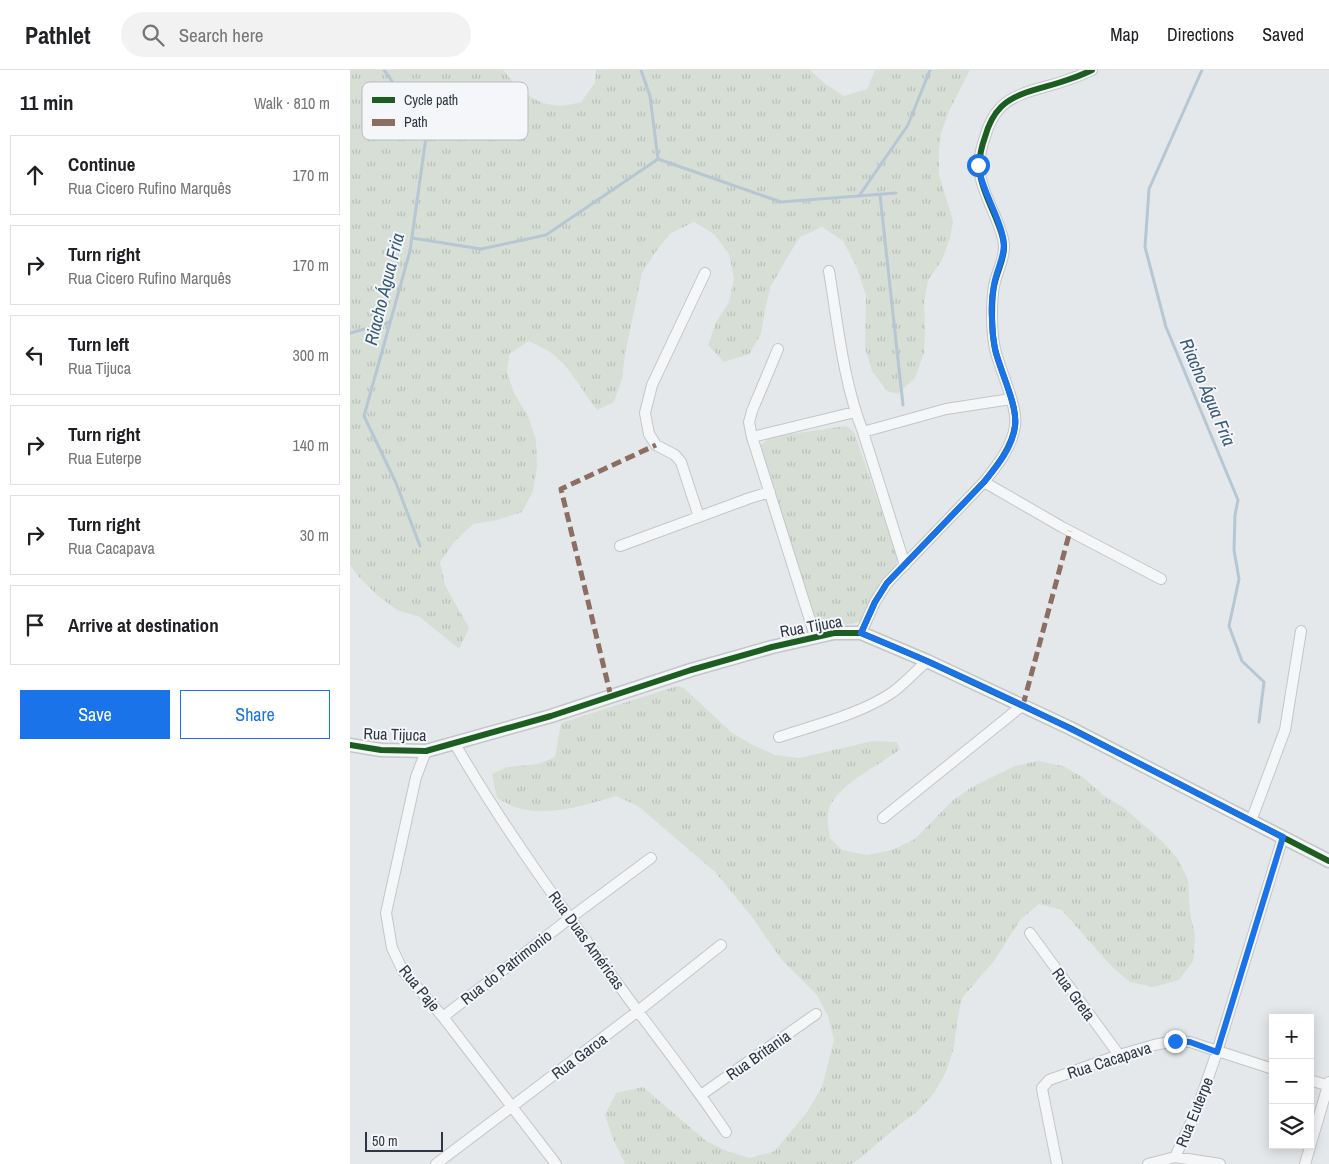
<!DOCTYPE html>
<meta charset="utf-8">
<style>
body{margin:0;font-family:"Archivo Narrow",sans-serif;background:#f2f2f2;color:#202124}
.controls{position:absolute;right:15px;bottom:15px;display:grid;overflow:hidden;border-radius:0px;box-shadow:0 2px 12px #0003}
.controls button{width:45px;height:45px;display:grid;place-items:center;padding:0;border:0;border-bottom:1px solid #e0e0e0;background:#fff;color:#202124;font:25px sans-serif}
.scale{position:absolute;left:15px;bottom:12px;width:78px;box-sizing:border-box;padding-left:5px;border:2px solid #2d3743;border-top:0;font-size:14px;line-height:18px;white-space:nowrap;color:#2d3743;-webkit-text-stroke:4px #f4f6f9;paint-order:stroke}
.stop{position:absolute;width:15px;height:15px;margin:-11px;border:4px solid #1a73e8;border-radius:50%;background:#fff}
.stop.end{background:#1a73e8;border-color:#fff;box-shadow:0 1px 5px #0008}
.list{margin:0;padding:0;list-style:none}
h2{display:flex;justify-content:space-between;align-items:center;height:65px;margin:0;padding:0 20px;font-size:21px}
h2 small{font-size:16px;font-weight:400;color:#757577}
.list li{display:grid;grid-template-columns:32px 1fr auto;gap:15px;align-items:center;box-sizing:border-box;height:80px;margin:0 10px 10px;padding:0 10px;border:1px solid #e0e0e0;border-radius:0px}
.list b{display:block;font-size:19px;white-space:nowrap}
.list p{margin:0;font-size:16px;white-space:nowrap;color:#757577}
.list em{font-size:16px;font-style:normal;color:#757577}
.actions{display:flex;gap:10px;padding:15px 20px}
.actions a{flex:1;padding:11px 0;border:1px solid #1a73e8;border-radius:0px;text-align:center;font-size:18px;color:#1a73e8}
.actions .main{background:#1a73e8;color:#fff}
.icon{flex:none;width:28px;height:28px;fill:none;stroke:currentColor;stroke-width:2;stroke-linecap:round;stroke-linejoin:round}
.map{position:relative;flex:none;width:979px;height:1094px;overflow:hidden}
header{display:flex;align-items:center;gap:30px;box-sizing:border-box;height:70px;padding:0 25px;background:#fff;border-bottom:1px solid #e0e0e0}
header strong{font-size:24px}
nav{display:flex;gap:28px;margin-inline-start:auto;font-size:18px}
.search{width:350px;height:45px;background:#f2f2f2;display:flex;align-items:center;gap:12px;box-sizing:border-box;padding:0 18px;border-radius:28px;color:#757577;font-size:19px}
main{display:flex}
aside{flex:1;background:#fff}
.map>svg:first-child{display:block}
.grass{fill:url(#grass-tufts)}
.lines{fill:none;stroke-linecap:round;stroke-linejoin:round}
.stream{stroke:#b6c7d3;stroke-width:3}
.minor-casing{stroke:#c3c6c8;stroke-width:12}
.tertiary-casing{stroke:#c3c6c8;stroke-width:15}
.minor{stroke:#f5f6f7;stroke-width:10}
.tertiary{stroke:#f5f6f7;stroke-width:12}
.quiet{stroke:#8d6e63;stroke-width:5;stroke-dasharray:10 5;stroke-linecap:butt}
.cycleway-casing{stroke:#f4f6f9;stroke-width:9}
.cycleway{stroke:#1b5e20;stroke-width:6}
.route{stroke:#1a73e8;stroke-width:6}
.labels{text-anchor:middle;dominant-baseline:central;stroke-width:4;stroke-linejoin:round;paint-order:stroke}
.street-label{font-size:16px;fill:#2d3743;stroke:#f4f6f9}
.water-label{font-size:18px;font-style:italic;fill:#385a75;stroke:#f4f6f9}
.key{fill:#f4f6f9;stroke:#b8bdc2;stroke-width:1}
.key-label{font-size:14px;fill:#2d3743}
</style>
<header>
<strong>Pathlet</strong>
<div class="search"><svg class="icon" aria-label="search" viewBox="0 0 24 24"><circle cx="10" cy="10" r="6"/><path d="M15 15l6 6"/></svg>Search here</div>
<nav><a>Map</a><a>Directions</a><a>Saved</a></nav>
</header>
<main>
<aside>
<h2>11 min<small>Walk · 810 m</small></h2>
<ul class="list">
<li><svg class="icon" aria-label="ahead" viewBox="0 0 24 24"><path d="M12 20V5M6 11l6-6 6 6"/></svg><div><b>Continue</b><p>Rua Cicero Rufino Marquês</p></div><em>170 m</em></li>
<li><svg class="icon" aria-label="right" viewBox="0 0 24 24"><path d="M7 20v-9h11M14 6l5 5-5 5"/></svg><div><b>Turn right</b><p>Rua Cicero Rufino Marquês</p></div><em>170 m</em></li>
<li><svg class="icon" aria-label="left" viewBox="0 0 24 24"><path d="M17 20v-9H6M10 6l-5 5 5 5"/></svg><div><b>Turn left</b><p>Rua Tijuca</p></div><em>300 m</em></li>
<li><svg class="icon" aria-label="right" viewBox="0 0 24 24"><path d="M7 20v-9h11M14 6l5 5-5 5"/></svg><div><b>Turn right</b><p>Rua Euterpe</p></div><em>140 m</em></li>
<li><svg class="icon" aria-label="right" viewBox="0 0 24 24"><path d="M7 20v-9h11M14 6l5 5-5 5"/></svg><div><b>Turn right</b><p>Rua Cacapava</p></div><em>30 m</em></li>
<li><svg class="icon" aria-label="arrive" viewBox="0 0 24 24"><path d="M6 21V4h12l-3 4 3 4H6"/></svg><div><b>Arrive at destination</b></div></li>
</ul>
<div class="actions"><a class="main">Save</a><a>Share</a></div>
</aside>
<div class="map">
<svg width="979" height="1094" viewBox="0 0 979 1094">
<defs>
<pattern id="grass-tufts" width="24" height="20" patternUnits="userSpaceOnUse" patternTransform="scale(1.25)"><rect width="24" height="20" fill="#d7ded6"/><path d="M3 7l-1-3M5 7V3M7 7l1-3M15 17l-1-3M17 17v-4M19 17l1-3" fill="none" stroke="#b9bfb9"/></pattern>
</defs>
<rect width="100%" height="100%" fill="#e5e8ea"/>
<!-- grass -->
<path class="grass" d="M 0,0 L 153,0 C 167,17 181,32 203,35 C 212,37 222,34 231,32 L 245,13 L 246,0 L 460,0 L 474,13 L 494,26 L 517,19 L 525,0 L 620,0 L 599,41 L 591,63 L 589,81 L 589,105 L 603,151 L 600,168 L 592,190 L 578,210 L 574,233 L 575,257 L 574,283 L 565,308 L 548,324 L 537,321 L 522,301 L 515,278 L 516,226 L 507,198 L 493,171 L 472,157 L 450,167 L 437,188 L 421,216 L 415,239 L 411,264 L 399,284 L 374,292 L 358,275 L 366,252 L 379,232 L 384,208 L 379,184 L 364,164 L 344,152 L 321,163 L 306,181 L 292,203 L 275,284 L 272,309 L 264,332 L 247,340 C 232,321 220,296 200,282 C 193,278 186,275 179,271 L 159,284 L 157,303 L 165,325 L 178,346 L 186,370 L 187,397 L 183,421 L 172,442 L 147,450 L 123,454 L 105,471 L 90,492 L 95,515 L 119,558 L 109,579 L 70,547 L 47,540 L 27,525 L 9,507 L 0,495 Z
M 496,356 L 504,362 L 547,486 L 547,493 L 510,551 L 502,554 L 476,556 L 464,547 L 410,376 L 420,367 Z
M 327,616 L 334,618 L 382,663 L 403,675 L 425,685 L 449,688 L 523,671 L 547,672 L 550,679 C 531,695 479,718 478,745 C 477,752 479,761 480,768 L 492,780 L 517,785 L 542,780 L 565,769 L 602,731 L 622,717 L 665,696 L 688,691 L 713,696 L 734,708 L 753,725 L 773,737 L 812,771 L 828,789 L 838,810 L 840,843 L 845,866 L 843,891 L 829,910 L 804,917 L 780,912 L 761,896 L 712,840 L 689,834 L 670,850 L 644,891 L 612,928 L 607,952 L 604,977 L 596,1002 L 584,1023 L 568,1041 L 549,1055 L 508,1090 L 501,1094 L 275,1094 L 263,1069 L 255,1045 L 266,1023 L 293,1017 L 356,1071 L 377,1081 L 400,1088 L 425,1081 L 457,1042 L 472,1017 L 484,970 L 478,946 L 467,925 L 431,889 L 402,847 L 365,802 L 288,736 L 266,726 C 236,735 199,747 168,738 C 161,736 153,731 147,728 L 142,704 L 157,697 L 188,694 L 205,687 L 211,653 Z"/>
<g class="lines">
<!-- stream -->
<path class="stream" d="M 34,0 L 77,60 L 60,181 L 14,346 L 46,413 L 70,476
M 291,0 L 300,26 L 308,89
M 852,0 L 799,119 L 795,177 L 816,257 L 888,430 L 885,445 L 884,480 L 889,509 L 879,556 L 892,591 L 914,612 L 909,652
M 530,125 L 553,335
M 509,126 L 558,55 L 580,0
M 62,168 L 131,179 L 196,165 L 308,89 L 431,132 L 546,123
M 0,263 L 40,252"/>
<!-- minor casing -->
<g class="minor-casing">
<path id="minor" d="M 479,201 C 488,255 493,311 513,362 L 555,495
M 428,279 L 402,341 L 399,352 L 402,367 L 465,566
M 513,362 L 596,339 L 661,329
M 402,367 L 505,342
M 634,412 L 712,457 L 811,509
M 349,447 L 331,392 L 325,385 L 306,375 L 299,364 L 295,343 L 302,315 L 355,203
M 270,476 L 400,428 L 420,422
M 511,563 L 525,532 L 537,513 L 634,412 C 647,396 662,377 665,356 C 668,336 650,301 645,279 C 643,269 642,256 642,245 C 642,235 642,222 645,212 C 648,199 655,188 654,175 C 653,164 649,156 645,146 C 632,116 623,100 635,67 C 638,56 643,45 651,37 C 667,21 696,18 717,10 C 726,7 734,4 742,0
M 429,667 C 465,655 511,644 543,622 C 555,613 566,601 577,591
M 105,674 C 158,766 223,853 287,940 C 317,980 348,1020 376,1062
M 76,681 L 66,707 L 36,843 L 42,878 L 53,901 L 93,947 L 206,1094
M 533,748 L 673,635
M 901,751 L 935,660 L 951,561
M 680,863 L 769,985
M 93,947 L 220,848 L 301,788
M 960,1010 L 979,1016
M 351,1025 L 466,944
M 825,1087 L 846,1042 L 867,982 L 933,767
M 86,1094 L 288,941 L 371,875
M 707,1094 L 693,1024 L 692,1018 L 699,1010 L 769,985 L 804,975 L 825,971 L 840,972 L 923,999
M 798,1094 L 825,1087 L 870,1094
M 955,1094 L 979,1012"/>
</g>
<!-- tertiary casing -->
<g class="tertiary-casing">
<path id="tertiary" d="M 0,675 L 31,680 L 76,681 L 201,646 L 341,600 L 422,577 L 484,563 L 511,563 L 577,591 L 720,658 L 979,791"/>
</g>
<!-- minor -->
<use href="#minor" class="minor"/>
<!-- tertiary -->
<use href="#tertiary" class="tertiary"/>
<!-- quiet -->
<path class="quiet" d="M 261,627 L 211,419 L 306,375
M 673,635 L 720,461"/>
<!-- cycleway casing -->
<g class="cycleway-casing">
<path id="cycleway" d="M 511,563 L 525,532 L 537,513 L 634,412 C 647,396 662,377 665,356 C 668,336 650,301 645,279 C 643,269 642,256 642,245 C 642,235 642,222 645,212 C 648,199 655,188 654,175 C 653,164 649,156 645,146 C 632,116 623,100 635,67 C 638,56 643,45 651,37 C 667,21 696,18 717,10 C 726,7 734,4 742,0
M 0,675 L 31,680 L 76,681 L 201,646 L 341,600 L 422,577 L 484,563 L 511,563 L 577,591 L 720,658 L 979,791"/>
</g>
<!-- cycleway -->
<use href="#cycleway" class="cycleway"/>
</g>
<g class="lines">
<!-- route -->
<path class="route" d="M 628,95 C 632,120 646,140 652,163 C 658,183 647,196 644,215 C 642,225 641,238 642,249 C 642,259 643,269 645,279 C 650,301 668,335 665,356 C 663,377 647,396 634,412 L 537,513 L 525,532 L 511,563 C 656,622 793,696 933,767 L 867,982 L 840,972 L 825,971"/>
</g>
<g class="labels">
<!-- street labels -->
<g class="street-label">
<text transform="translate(461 556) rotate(-10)">Rua Tijuca</text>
<text transform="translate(45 664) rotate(2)">Rua Tijuca</text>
<text transform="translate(237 870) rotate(54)">Rua Duas Américas</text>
<text transform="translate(156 897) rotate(-38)">Rua do Patrimonio</text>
<text transform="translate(70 918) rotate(51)">Rua Paje</text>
<text transform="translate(724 924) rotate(54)">Rua Greta</text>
<text transform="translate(408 985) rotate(-35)">Rua Britania</text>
<text transform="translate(229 986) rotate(-37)">Rua Garoa</text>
<text transform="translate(759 990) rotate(-18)">Rua Cacapava</text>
<text transform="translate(844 1042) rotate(-68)">Rua Euterpe</text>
</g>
<!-- water labels -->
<g class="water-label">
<text transform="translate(34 219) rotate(-76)">Riacho Água Fria</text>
<text transform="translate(858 322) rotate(67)">Riacho Água Fria</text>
</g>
</g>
<!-- legend -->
<rect x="12" y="12" width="166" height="58" rx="8" class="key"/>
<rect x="22" y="27" width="23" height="6" fill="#1b5e20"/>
<rect x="22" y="49" width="23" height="7" fill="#8d6e63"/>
<g class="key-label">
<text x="54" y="35">Cycle path</text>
<text x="54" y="57">Path</text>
</g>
</svg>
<div class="controls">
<button>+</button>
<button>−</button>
<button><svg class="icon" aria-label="layers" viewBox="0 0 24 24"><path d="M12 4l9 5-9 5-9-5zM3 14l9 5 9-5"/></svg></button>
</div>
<div class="scale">50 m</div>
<div class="stop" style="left:628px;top:95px"></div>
<div class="stop end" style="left:825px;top:971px"></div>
</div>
</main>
